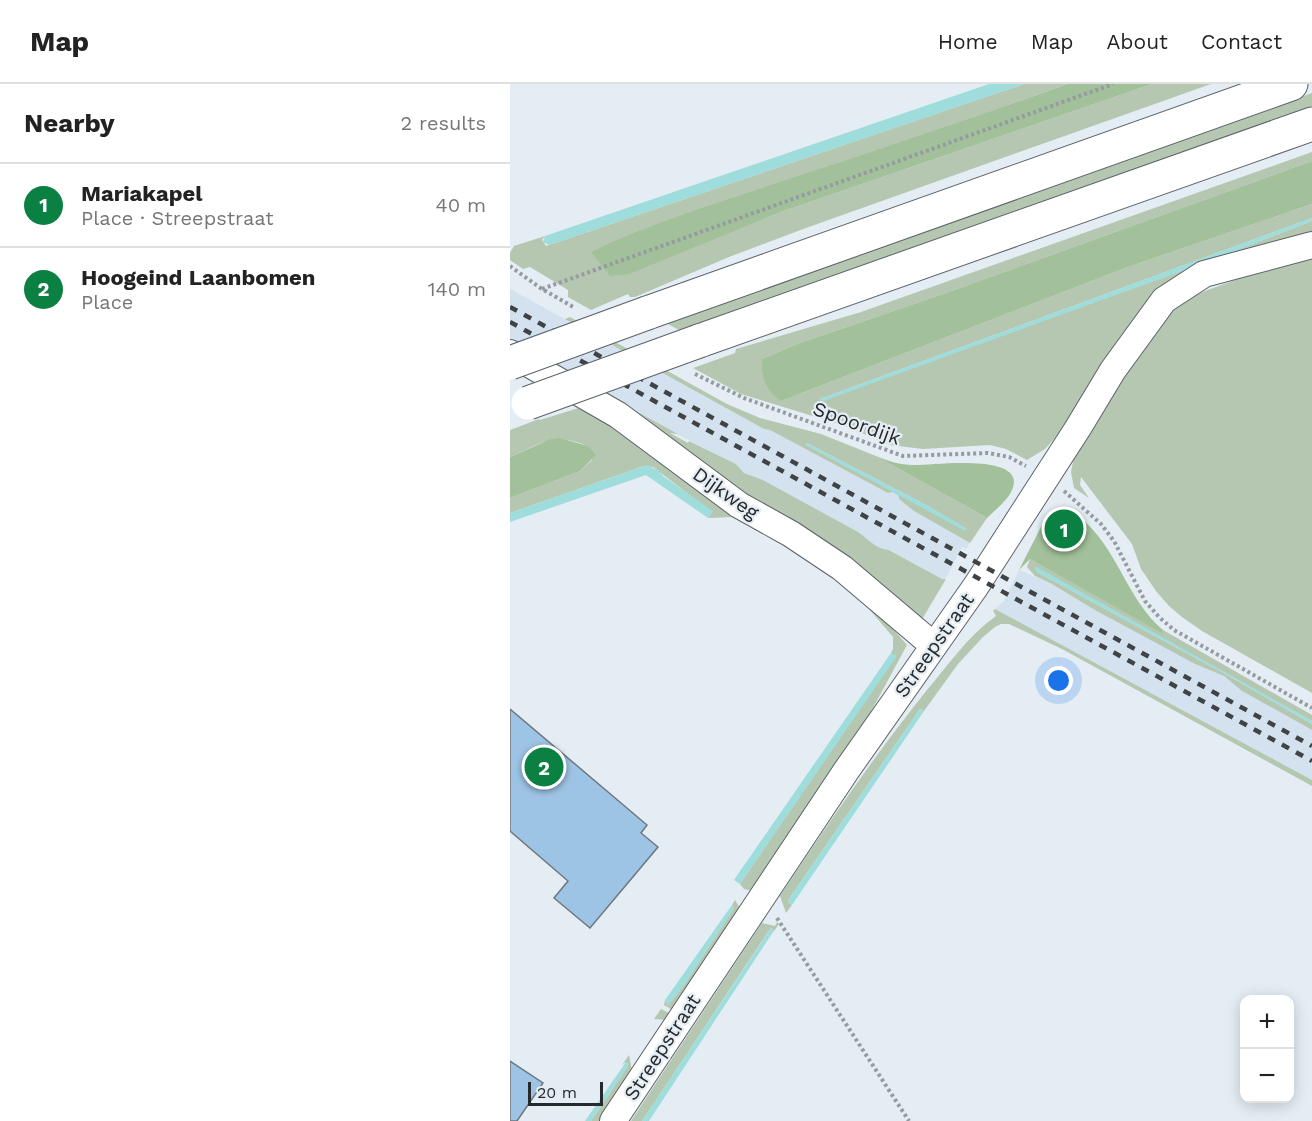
<!DOCTYPE html>
<meta charset="utf-8">
<style>
body{margin:0;font-family:"Work Sans",sans-serif;background:#f2f2f2;color:#222}
.controls{position:absolute;right:18px;bottom:18px;display:grid;overflow:hidden;border-radius:12px;box-shadow:0 3px 15px #0003}
.controls button{width:54px;height:54px;display:grid;place-items:center;padding:0;border:0;border-bottom:2px solid #e0e0e0;background:#fff;color:#222;font:30px sans-serif}
.scale{position:absolute;left:18px;bottom:15px;width:75px;box-sizing:border-box;padding-left:6px;border:3px solid #272a2c;border-top:0;font-size:16px;line-height:21px;white-space:nowrap;color:#272a2c;-webkit-text-stroke:4px #e4edf4;paint-order:stroke}
.you{position:absolute;left:549px;top:597px;width:21px;height:21px;margin:-15px;border:4px solid #fff;border-radius:50%;background:#1a73e8;box-shadow:0 0 0 9px #1a73e833}
.badge{display:grid;place-items:center;width:39px;height:39px;border-radius:50%;background:#0b8043;color:#fff;font-size:20px;font-weight:700}
.pin{position:absolute;translate:-50% -50%;border:3px solid #fff;box-shadow:0 2px 6px #0006}
.list{margin:0;padding:0;list-style:none}
h2{display:flex;justify-content:space-between;align-items:center;height:78px;margin:0;padding:0 24px;font-size:26px}
h2 small{font-size:20px;font-weight:400;color:#767676}
.list li{display:grid;grid-template-columns:39px 1fr auto;gap:18px;align-items:center;box-sizing:border-box;height:84px;padding:0 24px;border-top:2px solid #e0e0e0}
.list b{display:block;font-size:22px;white-space:nowrap}
.list p{margin:0;font-size:20px;white-space:nowrap;color:#767676}
.list em{font-size:20px;font-style:normal;color:#767676}
.map{position:relative;flex:none;width:802px;height:1037px;overflow:hidden}
header{display:flex;align-items:center;gap:36px;box-sizing:border-box;height:84px;padding:0 30px;background:#fff;border-bottom:2px solid #e0e0e0}
header strong{font-size:28px}
nav{display:flex;gap:33px;margin-inline-start:auto;font-size:21px}
main{display:flex}
aside{flex:1;background:#fff}
.map>svg:first-child{display:block}
.built{fill:#d3e2ee}
.green{fill:#b5c7b0;fill-rule:evenodd}
.forest{fill:#a2c09a}
.water{fill:#9fdcdc}
.building{fill:#9dc4e4;stroke:#6f777d;stroke-width:1.5}
.lines{fill:none;stroke-linecap:round;stroke-linejoin:round}
.minor-casing{stroke:#5b6268;stroke-width:28}
.highway-casing{stroke:#5b6268;stroke-width:35}
.path{stroke:#959ba0;stroke-width:4;stroke-dasharray:3 3;stroke-linecap:butt}
.minor{stroke:#fff;stroke-width:26}
.highway{stroke:#fff;stroke-width:33}
.rail{stroke:#3f4346;stroke-width:4.5;stroke-dasharray:8 8;stroke-linecap:butt}
.highway-bridge-casing{stroke:#5b6268;stroke-width:35;stroke-linecap:butt}
.highway-bridge{stroke:#fff;stroke-width:33}
.labels{text-anchor:middle;dominant-baseline:central;stroke-width:4.5;stroke-linejoin:round;paint-order:stroke}
.street-label{font-size:20px;fill:#272a2c;stroke:#e4edf4}
</style>
<header>
<strong>Map</strong>
<nav><a>Home</a><a>Map</a><a>About</a><a>Contact</a></nav>
</header>
<main>
<aside>
<h2>Nearby<small>2 results</small></h2>
<ul class="list">
<li><span class="badge">1</span><div><b>Mariakapel</b><p>Place · Streepstraat</p></div><em>40 m</em></li>
<li><span class="badge">2</span><div><b>Hoogeind Laanbomen</b><p>Place</p></div><em>140 m</em></li>
</ul>
</aside>
<div class="map">
<svg width="802" height="1037" viewBox="0 0 802 1037">
<rect width="100%" height="100%" fill="#e4edf4"/>
<!-- built -->
<path class="built" d="M 0,205 L 254,345 L 260,346 L 378,409 L 383,408 L 390,412 L 404,427 L 460,459 L 456,465 L 452,463 L 436,494 L 432,495 L 380,466 L 375,466 L 356,456 L 348,448 L 253,396 L 234,389 L 226,380 L 155,344 L 0,257 Z
M 509,486 L 542,500 L 583,525 L 685,580 L 714,592 L 732,607 L 802,646 L 802,696 L 485,525 L 494,517 Z"/>
<!-- green -->
<path class="green" d="M 514,0 L 557,0 L 439,42 L 221,147 L 268,129 L 642,0 L 701,0 L 296,144 L 219,173 L 125,213 L 120,213 L 118,210 L 81,226 L 58,213 L 58,206 L 20,183 L 13,185 L 0,176 L 0,169 L 4,162 L 35,152 L 32,156 L 36,162 L 39,161 Z
M 802,9 L 802,22 L 218,230 L 169,246 L 156,239 Z
M 802,68 L 802,77 L 436,209 L 287,260 L 252,275 L 271,317 L 618,183 L 802,120 L 802,134 L 310,315 L 311,317 L 696,178 L 802,137 L 802,154 L 667,204 L 573,323 L 535,365 L 517,376 L 496,365 L 480,361 L 413,365 L 380,361 L 335,342 L 231,310 L 183,284 L 225,269 L 226,265 L 351,228 Z
M 802,168 L 802,609 L 692,547 L 672,533 L 659,522 L 646,507 L 631,485 L 622,460 L 571,393 L 570,401 L 579,414 L 564,404 L 561,388 L 564,373 L 586,331 L 658,230 L 682,213 L 695,207 Z
M 60,233 L 217,320 L 250,334 L 311,350 L 366,372 L 477,434 L 460,459 L 404,427 L 389,415 L 389,412 L 383,408 L 378,409 L 260,346 L 254,345 L 55,235 ZM 297,359 L 418,422 L 456,445 L 455,446 L 296,361 Z
M 69,296 L 168,350 L 160,349 L 178,359 L 179,357 L 226,380 L 234,389 L 253,396 L 348,448 C 358,455 366,465 379,466 L 432,495 L 436,495 L 411,537 Z
M 75,322 L 323,485 L 372,532 L 397,561 L 357,635 L 242,807 L 234,805 L 230,800 L 386,572 L 381,569 L 383,565 L 383,553 L 353,518 L 325,491 L 224,433 L 198,434 L 202,428 L 143,383 L 134,382 L 0,429 L 0,414 L 70,387 L 82,376 L 78,362 C 42,348 33,359 0,373 L 0,346 L 29,335 L 30,336 Z
M 520,475 L 652,548 L 653,546 L 802,631 L 802,637 L 525,483 L 527,488 L 717,591 L 802,640 L 802,646 L 732,607 L 714,592 L 685,580 L 583,525 L 542,500 L 525,492 L 517,483 Z
M 485,525 L 802,696 L 802,702 L 552,565 L 499,540 L 491,540 L 485,543 L 473,553 L 448,580 L 414,627 L 410,625 L 281,812 L 278,818 L 282,821 L 276,829 L 270,812 C 317,741 364,672 417,606 C 439,580 458,552 486,532 L 483,527 Z
M 225,816 L 230,824 L 156,936 L 144,935 L 151,925 L 159,929 L 161,925 L 154,921 L 155,916 L 158,921 L 174,901 L 224,824 L 222,821 Z
M 267,838 L 269,840 L 264,847 L 261,844 L 258,848 L 132,1037 L 121,1037 L 252,839 L 265,842 Z
M 119,971 L 122,987 L 89,1037 L 81,1037 L 118,982 L 116,978 L 112,981 Z"/>
<!-- forest -->
<path class="forest" d="M 557,0 L 642,0 L 268,129 L 119,190 L 100,192 L 81,168 C 142,138 209,119 273,97 C 368,66 463,34 557,0 Z
M 802,77 L 802,120 L 618,183 L 271,317 C 256,306 251,294 252,275 L 287,260 L 436,209 Z
M 50,354 L 78,362 L 86,371 L 70,387 L 0,414 L 0,373 L 41,355 Z
M 366,372 C 378,377 390,381 403,381 C 419,382 519,367 502,406 C 498,416 485,426 477,434 Z
M 568,432 C 607,461 616,515 653,546 L 652,549 L 520,475 L 509,486 L 533,439 L 549,448 L 556,448 Z"/>
<!-- water -->
<path class="water" d="M 479,0 L 514,0 L 39,161 L 33,158 L 35,152 Z
M 802,134 L 802,137 L 696,178 L 311,318 L 310,315 Z
M 297,359 L 418,422 L 456,444 L 455,447 L 296,361 Z
M 137,381 L 149,387 L 153,392 L 203,427 L 198,434 L 136,391 L 0,438 L 0,429 Z
M 527,483 L 802,637 L 802,640 L 717,591 L 527,488 L 524,484 Z
M 381,569 L 387,572 L 230,800 L 224,796 Z
M 410,625 L 414,627 L 282,821 L 278,818 L 281,812 Z
M 222,821 L 224,824 L 174,901 L 158,921 L 155,916 Z
M 261,844 L 264,847 L 263,848 L 139,1037 L 132,1037 Z
M 116,978 L 119,979 L 118,982 L 81,1037 L 75,1037 Z"/>
<!-- building -->
<path class="building" d="M 0,625 L 137,741 L 131,749 L 148,763 L 80,844 L 44,814 L 58,797 L 0,747 Z
M 0,977 L 33,999 L 7,1037 L 0,1037 Z"/>
<g class="lines">
<!-- minor casing -->
<g class="minor-casing">
<path id="minor" d="M 0,269 L 108,331 L 229,421 L 281,450 L 332,484 L 423,561
M 103,1037 L 336,687 L 466,502 L 568,344 L 603,286 L 654,216 L 694,190 L 802,161"/>
</g>
<!-- highway casing -->
<g class="highway-casing">
<path id="highway" d="M 137,229 L 781,0
M 189,257 L 802,40"/>
</g>
<!-- path -->
<path class="path" d="M 0,182 L 32,205 L 65,224
M 32,205 L 603,0
M 185,290 L 234,314 L 393,372 L 478,369 L 499,373 L 516,382
M 554,407 L 591,440 L 604,457 L 635,517 L 649,533 L 664,546 L 802,624
M 267,834 L 399,1037"/>
<!-- minor -->
<use href="#minor" class="minor"/>
<!-- highway -->
<use href="#highway" class="highway"/>
<!-- rail -->
<path class="rail" d="M 0,223 L 802,662
M 0,238 L 802,677"/>
<!-- highway-bridge casing -->
<g class="highway-bridge-casing">
<path id="highway-bridge" d="M 0,279 L 137,229
M 18,319 L 189,257"/>
</g>
<!-- highway-bridge -->
<use href="#highway-bridge" class="highway-bridge"/>
</g>
<g class="labels">
<!-- street labels -->
<g class="street-label">
<text transform="translate(347 339) rotate(20)">Spoordijk</text>
<text transform="translate(216 409) rotate(35)">Dijkweg</text>
<text transform="translate(424 561) rotate(-55)">Streepstraat</text>
<text transform="translate(152 963) rotate(-57)">Streepstraat</text>
</g>
</g>
</svg>
<div class="controls">
<button>+</button>
<button>−</button>
</div>
<div class="scale">20 m</div>
<div class="you"></div>
<div class="pin badge" style="left:554px;top:445px">1</div>
<div class="pin badge" style="left:34px;top:683px">2</div>
</div>
</main>
